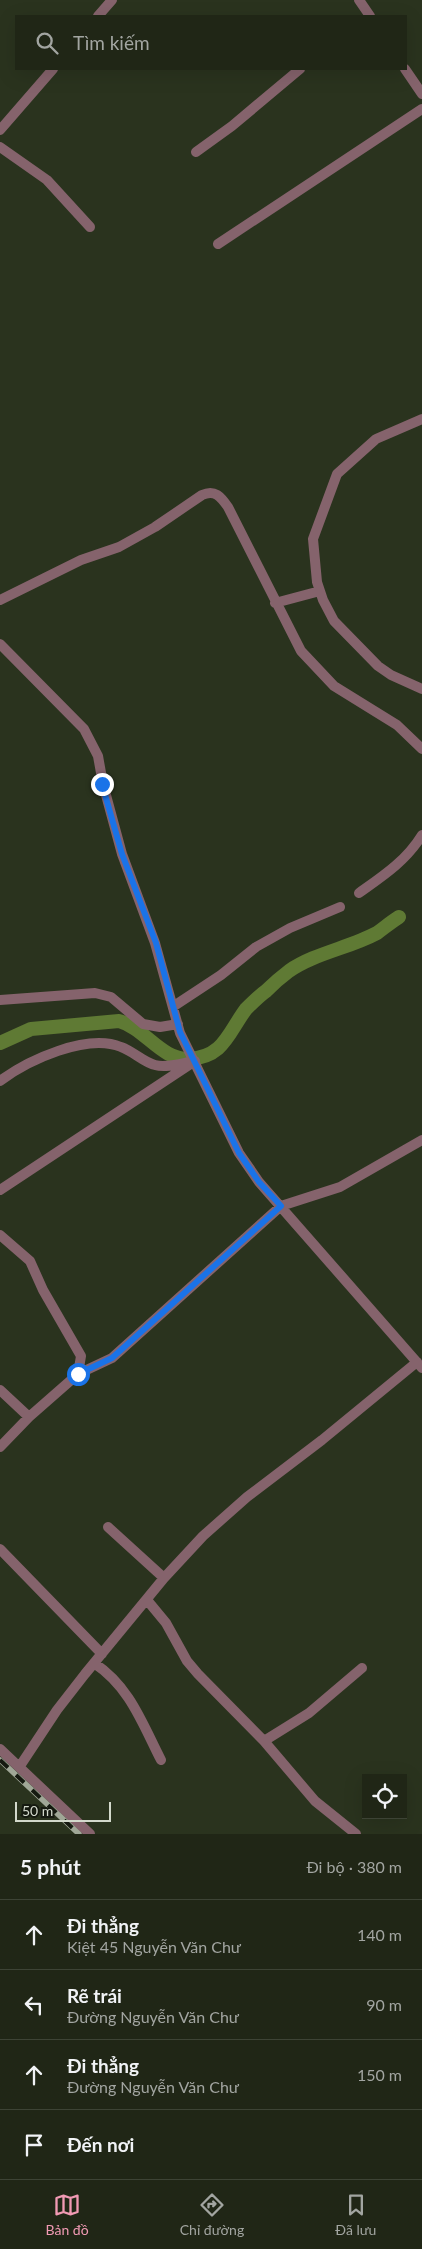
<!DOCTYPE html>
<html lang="vi">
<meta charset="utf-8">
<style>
body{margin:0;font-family:Lato,sans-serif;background:#282e1f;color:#f1f3f6}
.controls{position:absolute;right:15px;bottom:15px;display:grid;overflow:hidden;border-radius:0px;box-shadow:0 5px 20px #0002}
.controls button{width:45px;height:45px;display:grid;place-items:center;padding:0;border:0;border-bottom:1px solid #3d4335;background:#202616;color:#f1f3f6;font:25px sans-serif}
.scale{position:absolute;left:15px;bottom:12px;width:96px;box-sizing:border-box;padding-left:5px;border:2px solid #d3d9cc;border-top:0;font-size:14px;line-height:18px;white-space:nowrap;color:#d3d9cc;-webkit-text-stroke:4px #151910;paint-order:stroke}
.stop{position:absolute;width:15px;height:15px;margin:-11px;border:4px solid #1a73e8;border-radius:50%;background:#fff}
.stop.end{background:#1a73e8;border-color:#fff;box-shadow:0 1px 5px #0008}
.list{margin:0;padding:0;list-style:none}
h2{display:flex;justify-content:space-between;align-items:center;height:65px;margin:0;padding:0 20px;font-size:21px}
h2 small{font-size:16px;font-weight:400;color:#a2a5a1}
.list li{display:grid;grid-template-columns:32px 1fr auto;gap:15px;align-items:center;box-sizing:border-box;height:70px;padding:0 20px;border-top:1px solid #3d4335}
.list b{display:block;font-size:19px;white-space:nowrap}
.list p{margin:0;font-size:16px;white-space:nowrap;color:#a2a5a1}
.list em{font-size:16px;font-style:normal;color:#a2a5a1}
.icon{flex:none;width:28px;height:28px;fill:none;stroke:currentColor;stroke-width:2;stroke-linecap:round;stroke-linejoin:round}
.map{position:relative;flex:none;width:422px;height:1834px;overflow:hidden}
.search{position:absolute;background:#202616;box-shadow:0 5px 20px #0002;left:15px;right:15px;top:15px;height:55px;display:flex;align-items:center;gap:12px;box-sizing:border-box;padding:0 18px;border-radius:0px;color:#a2a5a1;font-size:19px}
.sheet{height:345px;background:#202616}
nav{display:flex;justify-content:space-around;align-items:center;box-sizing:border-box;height:70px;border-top:1px solid #3d4335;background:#202616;font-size:14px;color:#a2a5a1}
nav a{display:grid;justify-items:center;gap:2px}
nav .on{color:#f19ab4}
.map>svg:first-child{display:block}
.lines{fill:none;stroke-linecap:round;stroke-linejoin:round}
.canal{stroke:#5f7a34;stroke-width:14}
.minor{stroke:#85636c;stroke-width:10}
.tertiary{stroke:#85636c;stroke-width:10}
.rail-casing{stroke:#a0a797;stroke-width:5.5}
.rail{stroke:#151910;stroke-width:4;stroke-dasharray:11;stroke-linecap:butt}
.route{stroke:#1a73e8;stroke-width:6}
</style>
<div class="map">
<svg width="422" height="1834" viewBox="0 0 422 1834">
<rect width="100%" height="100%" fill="#2a331e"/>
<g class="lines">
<!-- canal -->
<path class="canal" d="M 0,1043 L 31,1029 L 119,1021 C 145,1028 161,1060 189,1059 C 224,1057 228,1033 246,1009 C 252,1003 259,996 266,991 C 273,984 281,977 289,971 C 315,953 349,948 377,933 C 384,928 391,922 399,917"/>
<!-- minor -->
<path class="minor" d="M 0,147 L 47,180 L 90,227
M 196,152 L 232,126 L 300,69
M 218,244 L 422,109
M 422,419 L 376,439 L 337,474 L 313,539 L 317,582 L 323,600 L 334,621 L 378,666 L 391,675 L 422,689
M 0,600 L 81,560 L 119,547 L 155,527 L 202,495 C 215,489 221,497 228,507 L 301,651 L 334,686 L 397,725 L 422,749
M 275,603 L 320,591
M 0,644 L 84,729 L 98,756 L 103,784 L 122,854 L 155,943 L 180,1033 L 239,1153 L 259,1182 L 422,1368
M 359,893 C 383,876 406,861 422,835
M 0,1000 L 95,993 L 111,997 L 143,1024 L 160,1027 L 178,1024
M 174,1006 L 221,975 L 256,947 L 290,928 L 340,907
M 0,1081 C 28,1060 87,1033 121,1047 C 133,1051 143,1062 155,1065 C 165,1068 179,1064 189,1062
M 0,1190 L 195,1061
M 0,1235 L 30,1261 L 43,1290 L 81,1356 L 78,1374
M 0,1390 L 29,1417
M 0,1447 L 29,1417 L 78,1374 L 112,1358 L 281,1206 L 340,1187 L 422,1140
M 108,1527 L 164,1578
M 0,1549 L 102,1654
M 147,1600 L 166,1623 L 187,1661 L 198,1674 L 264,1741 L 315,1801 L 356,1834
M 94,1663 C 130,1687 142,1723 161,1760
M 264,1741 L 309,1713 L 362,1668
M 0,1749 L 90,1834
M 20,1766 L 57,1710 L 85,1674 L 164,1578 L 203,1536 L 247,1497 L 322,1440 L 417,1362"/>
<!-- tertiary -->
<path class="tertiary" d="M 359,0 L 370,16
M 98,16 L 112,0
M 405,69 L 422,94
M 0,130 L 53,69"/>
<!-- rail casing -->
<g class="rail-casing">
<path id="rail" d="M 0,1760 L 79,1834"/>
</g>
<!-- rail -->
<use href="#rail" class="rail"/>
</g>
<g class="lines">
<!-- route -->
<path class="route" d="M 78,1374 L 112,1358 L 281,1206 L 259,1182 L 239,1153 L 180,1032 L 156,943 L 122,854 L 102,784"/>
</g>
</svg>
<div class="controls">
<button><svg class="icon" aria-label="locate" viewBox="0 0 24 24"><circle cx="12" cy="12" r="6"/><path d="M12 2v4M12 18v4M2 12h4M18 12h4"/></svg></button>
</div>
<div class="scale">50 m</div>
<div class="stop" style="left:78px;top:1374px"></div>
<div class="stop end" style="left:102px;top:784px"></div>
<div class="search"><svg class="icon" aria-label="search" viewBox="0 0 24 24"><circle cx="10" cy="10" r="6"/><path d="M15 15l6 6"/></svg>Tìm kiếm</div>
</div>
<section class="sheet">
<h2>5 phút<small>Đi bộ · 380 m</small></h2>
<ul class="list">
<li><svg class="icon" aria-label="ahead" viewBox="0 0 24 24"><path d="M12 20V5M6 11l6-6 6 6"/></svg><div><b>Đi thẳng</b><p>Kiệt 45 Nguyễn Văn Chư</p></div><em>140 m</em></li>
<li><svg class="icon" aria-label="left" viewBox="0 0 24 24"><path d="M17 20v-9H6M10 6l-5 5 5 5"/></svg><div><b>Rẽ trái</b><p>Đường Nguyễn Văn Chư</p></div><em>90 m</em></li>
<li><svg class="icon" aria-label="ahead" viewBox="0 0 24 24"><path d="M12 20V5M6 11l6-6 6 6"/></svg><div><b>Đi thẳng</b><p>Đường Nguyễn Văn Chư</p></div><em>150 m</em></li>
<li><svg class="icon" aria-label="arrive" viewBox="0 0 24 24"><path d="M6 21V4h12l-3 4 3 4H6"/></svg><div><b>Đến nơi</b></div></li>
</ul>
</section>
<nav>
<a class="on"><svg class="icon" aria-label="map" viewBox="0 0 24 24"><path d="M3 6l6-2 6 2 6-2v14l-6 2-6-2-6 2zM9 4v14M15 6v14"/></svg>Bản đồ</a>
<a><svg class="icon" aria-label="directions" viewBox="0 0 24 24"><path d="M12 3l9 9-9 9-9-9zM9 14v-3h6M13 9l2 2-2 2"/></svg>Chỉ đường</a>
<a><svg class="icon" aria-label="saved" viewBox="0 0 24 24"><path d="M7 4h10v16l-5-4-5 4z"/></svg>Đã lưu</a>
</nav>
